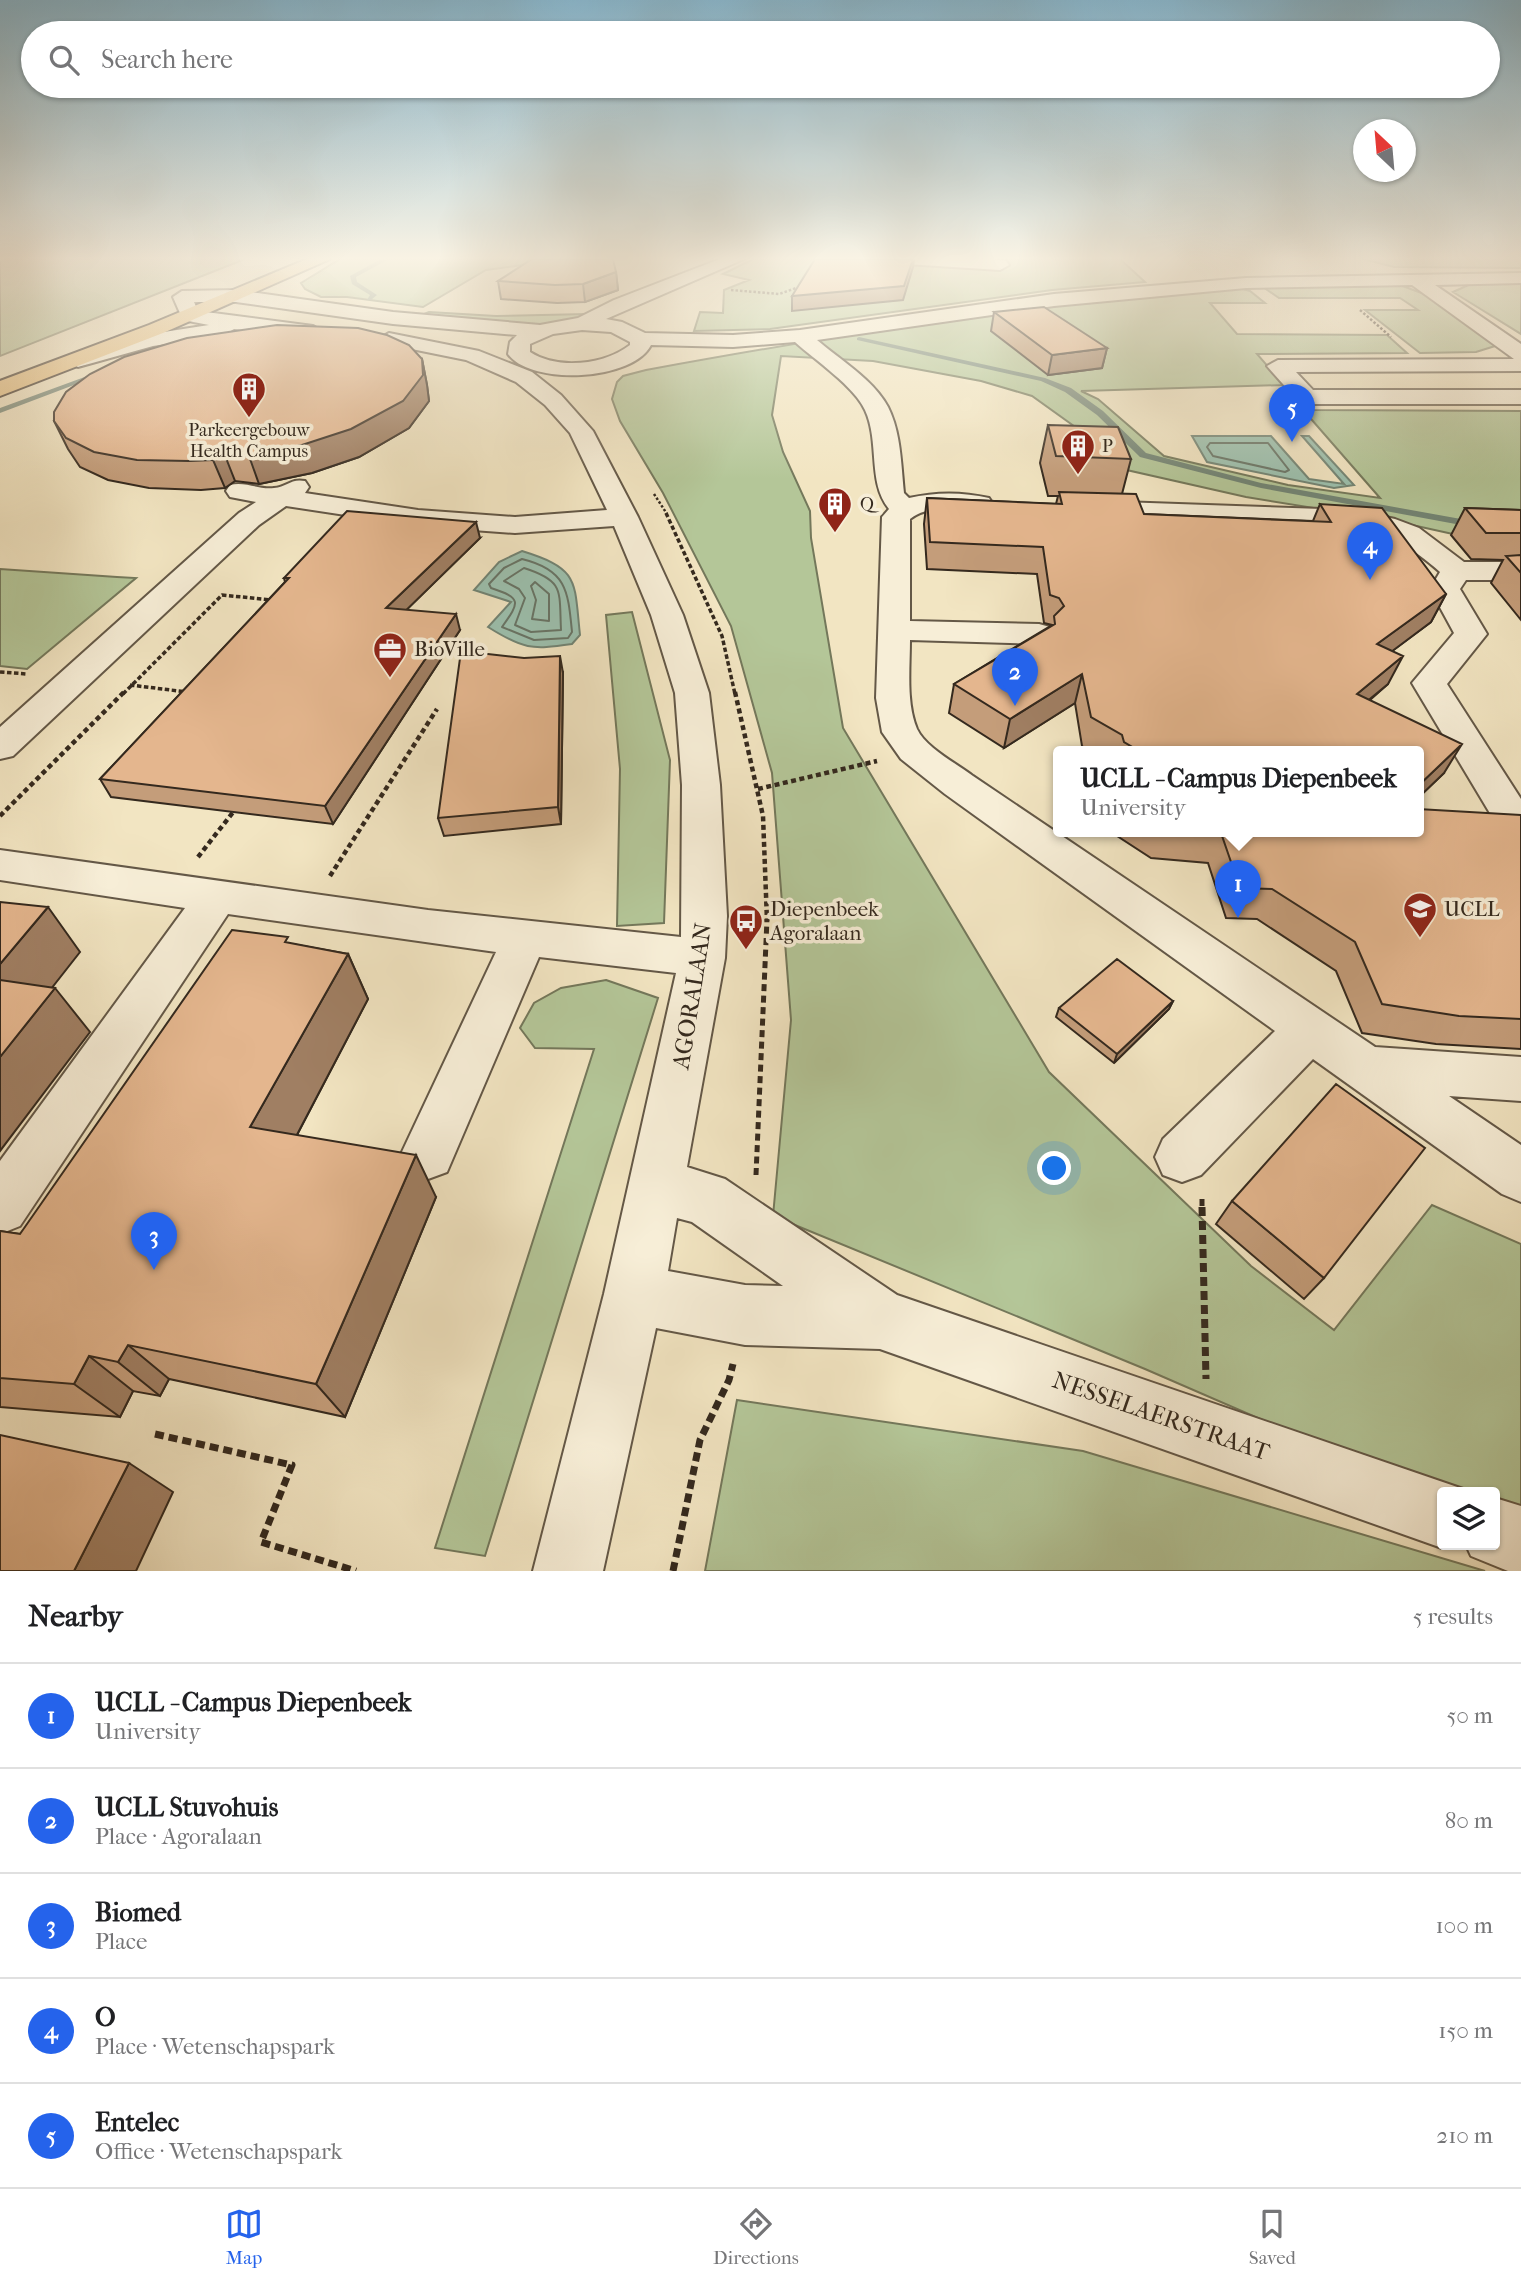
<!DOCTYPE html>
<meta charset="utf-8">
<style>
body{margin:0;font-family:"IM FELL French Canon",serif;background:#f6f6f6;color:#202124}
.controls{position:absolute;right:21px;bottom:21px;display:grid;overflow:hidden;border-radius:7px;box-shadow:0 2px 5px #0004}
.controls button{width:63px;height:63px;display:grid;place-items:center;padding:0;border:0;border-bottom:2px solid #e0e0e0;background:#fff;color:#202124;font:35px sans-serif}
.compass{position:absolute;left:1353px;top:119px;width:63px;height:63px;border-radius:50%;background:#fff;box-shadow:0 2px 5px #0004;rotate:334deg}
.you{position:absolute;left:1055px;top:1169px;width:24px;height:24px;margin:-18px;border:5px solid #fff;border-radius:50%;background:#1a73e8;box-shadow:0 0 0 10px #1a73e833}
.badge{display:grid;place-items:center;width:46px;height:46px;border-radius:50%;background:#2563eb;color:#fff;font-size:23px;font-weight:700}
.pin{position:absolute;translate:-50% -58px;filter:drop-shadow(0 2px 4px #0008)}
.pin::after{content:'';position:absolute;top:37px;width:24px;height:21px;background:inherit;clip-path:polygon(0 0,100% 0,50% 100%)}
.popup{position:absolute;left:1053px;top:746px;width:371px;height:91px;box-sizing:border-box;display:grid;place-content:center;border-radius:7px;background:#fff;filter:drop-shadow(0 2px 5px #0005);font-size:23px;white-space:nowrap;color:#757577}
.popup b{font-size:26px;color:#202124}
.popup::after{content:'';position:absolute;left:50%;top:100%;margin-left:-14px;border:14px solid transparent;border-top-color:#fff}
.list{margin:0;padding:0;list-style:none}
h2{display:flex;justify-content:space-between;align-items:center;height:91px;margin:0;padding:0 28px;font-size:30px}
h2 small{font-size:23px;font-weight:400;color:#757577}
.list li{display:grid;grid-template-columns:46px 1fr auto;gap:21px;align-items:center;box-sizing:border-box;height:105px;padding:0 28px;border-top:2px solid #e0e0e0}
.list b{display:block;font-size:26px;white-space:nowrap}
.list p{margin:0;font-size:23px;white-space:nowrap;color:#757577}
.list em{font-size:23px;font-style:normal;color:#757577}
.icon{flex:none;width:38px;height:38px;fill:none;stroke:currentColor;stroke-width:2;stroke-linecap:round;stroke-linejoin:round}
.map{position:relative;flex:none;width:1521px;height:1571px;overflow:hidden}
.search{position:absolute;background:#fff;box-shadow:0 2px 5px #0004;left:21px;right:21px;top:21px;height:77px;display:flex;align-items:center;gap:18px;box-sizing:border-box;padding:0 24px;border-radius:38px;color:#757577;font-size:26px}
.sheet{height:616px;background:#fff}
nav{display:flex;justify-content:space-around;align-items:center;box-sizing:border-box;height:98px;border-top:2px solid #e0e0e0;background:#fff;font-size:19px;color:#757577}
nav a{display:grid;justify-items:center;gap:4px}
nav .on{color:#2563eb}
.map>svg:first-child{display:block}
.green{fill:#b4c698;stroke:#74785b;stroke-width:2}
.water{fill:#9cc0ae;stroke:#728474;stroke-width:2}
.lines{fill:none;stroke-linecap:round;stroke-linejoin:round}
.shore{stroke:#687466;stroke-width:2}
.stream{fill:#728474;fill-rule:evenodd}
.minor-casing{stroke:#645847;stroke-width:4}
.highway-casing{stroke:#34291e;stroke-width:4}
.path-far4{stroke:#34291e;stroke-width:2.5;stroke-dasharray:2.5 2;stroke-linecap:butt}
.path-far3{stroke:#34291e;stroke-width:3.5;stroke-dasharray:4.5 2.5;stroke-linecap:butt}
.path-far2{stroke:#34291e;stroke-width:4.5;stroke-dasharray:5 3.5;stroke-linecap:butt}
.path-far1{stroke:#34291e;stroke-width:5;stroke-dasharray:7 4.5;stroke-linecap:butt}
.path{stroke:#34291e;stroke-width:7;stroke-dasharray:9 5;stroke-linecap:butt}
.minor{fill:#f7eed7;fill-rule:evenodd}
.highway{fill:#e9c281;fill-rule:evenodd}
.wall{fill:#c49d7a;stroke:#34291e;stroke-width:2}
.shaded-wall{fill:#a07f63;stroke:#34291e;stroke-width:2}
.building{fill:#e4b68e;stroke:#34291e;stroke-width:2}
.labels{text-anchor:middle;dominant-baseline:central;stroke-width:7;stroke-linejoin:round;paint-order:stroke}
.far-poi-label{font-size:18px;fill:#34291e;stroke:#f7eed7;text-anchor:start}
.poi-label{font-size:21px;fill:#34291e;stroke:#f7eed7;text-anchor:start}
.near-street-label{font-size:24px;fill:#34291e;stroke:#f7eed7}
</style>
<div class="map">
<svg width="1521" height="1571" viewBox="0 0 1521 1571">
<rect width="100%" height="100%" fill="#f2e5c2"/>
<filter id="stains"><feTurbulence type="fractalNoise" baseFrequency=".00286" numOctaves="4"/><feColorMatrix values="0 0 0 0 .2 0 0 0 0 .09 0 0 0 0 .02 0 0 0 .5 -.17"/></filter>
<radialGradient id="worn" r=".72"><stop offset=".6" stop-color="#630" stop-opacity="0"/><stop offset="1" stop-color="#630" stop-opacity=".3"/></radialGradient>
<!-- green -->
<path class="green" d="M 0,259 L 245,259 L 0,356 Z
M 340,259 L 536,259 L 529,264 L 486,270 L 423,307 L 347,297 L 321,297 L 305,289 L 301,283 Z
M 753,259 L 1120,259 L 1145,282 L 1052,290 L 770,329 L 694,331 L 700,312 L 723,313 L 724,290 L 749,280 L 723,274 Z
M 1363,259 L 1521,259 L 1521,268 L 1394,267 Z
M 1475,282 L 1521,282 L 1521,334 L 1453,292 Z
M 1400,285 L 1424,294 L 1497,344 L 1495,346 L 1476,352 L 1420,353 L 1365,310 L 1418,310 L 1400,298 L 1279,298 L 1263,287 Z
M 1239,288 L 1250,291 L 1265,303 L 1210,303 L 1237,334 L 1387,335 L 1407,353 L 1257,354 L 1284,385 L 1081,391 L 1098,399 L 1164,456 L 1288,485 L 1380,498 L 1298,404 L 1307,403 L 1314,410 L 1521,411 L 1521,546 L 1498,544 L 1394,521 L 1246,497 L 1109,466 L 1078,429 L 1032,396 L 981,381 L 873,361 L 781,356 L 772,415 L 783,452 L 810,511 L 811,538 L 843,728 L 1049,1072 L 1251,1266 L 1334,1330 L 1432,1205 L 1521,1244 L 1521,1523 L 1495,1517 L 1495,1492 L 1442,1492 L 1442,1498 L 1145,1369 L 773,1216 L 791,1020 L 772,773 L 731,626 L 663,493 L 620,421 L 612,399 L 617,382 L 623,376 L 646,370 C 842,334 1040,303 1239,288 Z
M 429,312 L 496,316 L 587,314 C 542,338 473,324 424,314 Z
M 0,569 L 117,577 L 136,578 L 27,669 L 0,666 Z
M 632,612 L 670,760 L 664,923 L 617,926 L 620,769 L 606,615 Z
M 606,980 L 658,998 L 485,1556 L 435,1548 L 594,1049 L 535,1048 L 520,1028 L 534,1003 L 561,988 Z
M 737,1400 L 1083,1451 L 1485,1571 L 705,1571 Z"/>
<!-- water -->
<path class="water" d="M 1192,436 L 1271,436 L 1309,479 L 1344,484 L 1302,436 L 1309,436 L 1354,485 L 1334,488 L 1207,462 Z
M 522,551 C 580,569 574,580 580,635 L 572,644 C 531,650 523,649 488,627 L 511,602 L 474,590 L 499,562 Z"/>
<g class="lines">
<!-- shore -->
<path class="shore" d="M 1210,443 L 1268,443 L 1289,470 L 1285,472 L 1213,456 L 1207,447 Z
M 522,559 C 567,570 568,591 572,632 L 568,638 L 534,640 L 502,627 C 520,602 522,598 491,588 L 489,584 L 504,568 Z
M 524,568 C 565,581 559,591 561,630 L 531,632 L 515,625 L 525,598 L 519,589 L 504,581 Z
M 535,582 L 549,594 L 549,621 L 532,619 L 536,600 L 531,586 Z"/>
<!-- stream -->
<path class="stream" d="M 381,259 L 389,259 L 356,277 L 357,282 L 377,295 L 371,300 L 367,300 L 370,295 L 352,284 L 350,276 Z
M 859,337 L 1045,378 L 1071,388 L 1103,411 L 1146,453 L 1261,483 L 1472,521 L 1476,524 L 1472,527 L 1261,488 L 1140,457 L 1097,415 L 1065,392 L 1041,381 L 857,340 L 857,338 Z
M 101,371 L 104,373 L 103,374 L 0,413 L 0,408 Z"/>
<!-- minor casing -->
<g class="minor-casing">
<path id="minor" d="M 720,259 L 744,259 L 606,319 L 622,322 L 645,333 L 733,335 L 800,330 L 1054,294 L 1246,278 L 1521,273 L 1521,283 L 1435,285 L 1521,344 L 1521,371 L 1296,372 L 1313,390 L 1521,390 L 1521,404 L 1307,404 L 1299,402 L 1267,366 L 1278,360 L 1514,359 L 1412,285 L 1246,288 L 1054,306 L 817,340 C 839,359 874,380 888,407 C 901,433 901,464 904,493 L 909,498 C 935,492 963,492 989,498 L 993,504 L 989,510 C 963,516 932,501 910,519 L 910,621 L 1039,624 L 1050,627 L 1055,634 L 1050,641 L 1039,644 L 910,640 C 910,668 906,703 917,729 C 926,748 956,763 973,776 L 1375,1047 L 1521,1057 L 1521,1101 L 1449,1096 L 1521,1145 L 1521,1202 L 1502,1194 L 1313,1059 L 1201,1175 L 1182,1182 L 1163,1175 L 1155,1157 L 1163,1139 L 1275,1031 L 945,794 L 901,759 L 882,732 L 876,698 L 882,517 L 889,509 C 867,482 880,442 865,410 C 855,387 815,360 795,342 L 733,347 L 651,345 C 633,381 531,386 508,354 L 510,342 L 517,335 L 393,324 L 236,302 L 194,302 L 198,311 L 313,326 L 323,332 L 313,338 L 234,329 L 224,335 L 153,346 L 78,367 L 67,361 L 70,356 L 151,334 L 209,325 L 183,320 L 173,297 L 182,291 L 236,290 L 393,312 L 540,325 L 578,318 L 614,300 ZM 582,330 L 611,332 L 630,342 L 630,345 C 604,365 558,370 530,352 L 530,344 L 553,334 Z
M 898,259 L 991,259 L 1006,261 L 1009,265 L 1000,270 L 906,264 Z
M 389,333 L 479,351 L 532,372 L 561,395 L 593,431 L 638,517 L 683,615 L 709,693 L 720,785 L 727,916 L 725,958 L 687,1167 L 725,1179 L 897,1295 L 1466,1490 L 1467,1492 L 1442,1492 L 1442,1545 L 1450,1545 L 1442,1548 L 880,1349 L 745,1345 L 656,1328 L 603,1571 L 533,1571 L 604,1294 L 676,973 L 539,957 L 447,1172 L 428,1179 L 409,1172 L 401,1154 L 496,952 L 228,914 L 20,1226 L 0,1234 L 0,1161 L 185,908 L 0,880 L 0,850 L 428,910 L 681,937 L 682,785 L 675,693 L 651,615 L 614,526 L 515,533 L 418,526 L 286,506 L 259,525 L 13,756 L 0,759 L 0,727 L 239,513 L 256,502 L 230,497 L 226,491 L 230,485 C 245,481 259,490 274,488 C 287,487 291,478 305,481 L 309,487 L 305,493 L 418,510 L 515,517 L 607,510 L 570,433 L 545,405 L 516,382 L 466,360 L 382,343 L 379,339 ZM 677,1218 L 692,1222 L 783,1286 L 745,1285 L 668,1271 Z
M 1092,501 L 1352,510 L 1395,519 L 1419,528 L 1464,562 L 1521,562 L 1521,580 L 1466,580 L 1460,589 L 1487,634 L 1447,684 L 1521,799 L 1521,820 L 1508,824 L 1494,820 L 1412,683 L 1454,633 L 1430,589 L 1440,572 C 1413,548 1389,533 1352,526 L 1082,515 L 1078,509 L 1082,503 Z
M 1495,1498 L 1521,1506 L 1521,1571 L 1508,1571 L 1471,1556 L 1466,1545 L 1495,1545 Z"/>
</g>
<!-- highway casing -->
<g class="highway-casing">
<path id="highway" d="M 307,259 L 330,259 L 163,333 L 0,396 L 0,381 L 149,325 Z"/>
</g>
<!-- path-far4 -->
<path class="path-far4" d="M 731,290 L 779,294 L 802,286
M 1360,310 L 1391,337
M 654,494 L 667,514"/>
<!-- path-far3 -->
<path class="path-far3" d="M 666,513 L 722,636 L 735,694
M 0,672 L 27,674
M 130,685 L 187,692
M 123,694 L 222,595 L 272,600"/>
<!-- path-far2 -->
<path class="path-far2" d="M 735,692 L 763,816 L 767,921
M 758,789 L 877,761
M 0,816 L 124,692
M 198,857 L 234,811
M 330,876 L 437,709"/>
<!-- path-far1 -->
<path class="path-far1" d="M 756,1175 L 767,919
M 1202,1199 L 1202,1209"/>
<!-- path -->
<path class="path" d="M 1202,1207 L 1206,1379
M 155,1434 L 292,1465 L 261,1542 L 356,1571
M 673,1571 L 700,1440 L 729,1380 L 733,1364"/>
<!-- minor -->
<use href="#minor" class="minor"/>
<!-- highway -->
<use href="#highway" class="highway"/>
</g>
<!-- wall -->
<path class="wall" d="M 616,272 L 618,290 L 585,302 L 557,303 L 501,299 L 498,281 Z
M 994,312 L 1107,348 L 1102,368 L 1048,375 L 991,331 Z
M 422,359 L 427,385 L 429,401 L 409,428 L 359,457 L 312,473 L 259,484 L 235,481 L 225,488 L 201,490 L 149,488 L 108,480 L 80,467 L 68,449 L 54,421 Z
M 1048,425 L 1131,459 L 1122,494 L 1144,514 L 1313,521 L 1320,504 L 1446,594 L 1431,622 L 1392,651 L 1388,684 L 1370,700 L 1444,773 L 1418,798 L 1418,752 L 1092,752 L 1082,746 L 1075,703 L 1004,748 L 949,713 L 954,684 L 1052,625 L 1044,623 L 1037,574 L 927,569 L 924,524 L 927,498 L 1056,504 L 1058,496 L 1048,496 L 1040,463 Z
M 1465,508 L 1521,510 L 1521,620 L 1491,583 L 1503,560 L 1471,559 L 1451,535 Z
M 480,538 L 406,610 L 460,630 L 333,824 L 111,797 L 100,779 L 285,582 L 284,578 Z
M 563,673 L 561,824 L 444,836 L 438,818 Z
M 1521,815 L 1521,1049 L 1436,1044 L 1362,1033 L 1336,971 L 1257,919 L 1226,918 L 1208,863 L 1151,858 L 1111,832 L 1418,832 Z
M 292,944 L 348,954 L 368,999 L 297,1135 L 436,1197 L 345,1417 L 169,1379 L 160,1396 L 133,1391 L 120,1417 L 0,1407 L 0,1231 L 20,1234 Z
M 1173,1001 L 1169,1009 L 1114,1063 L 1056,1017 L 1059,1008 Z
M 1232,1201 L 1324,1278 L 1304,1299 L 1216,1224 Z"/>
<!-- shaded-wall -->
<path class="shaded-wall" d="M 914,259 L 913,267 L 903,300 L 792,311 L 792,296 Z
M 616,272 L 618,290 L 585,302 L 583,284 Z
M 1107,348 L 1102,368 L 1048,375 L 1052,355 Z
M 422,359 L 427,385 L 429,401 L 409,428 L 359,457 L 312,473 L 259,484 L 249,456 Z
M 224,453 L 235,481 L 225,488 L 213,460 Z
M 476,522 L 480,538 L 391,625 L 386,608 Z
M 1446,594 L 1431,622 L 1363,673 L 1377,644 Z
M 456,614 L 460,630 L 333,824 L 325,806 Z
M 560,656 L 563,673 L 561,824 L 558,807 Z
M 1403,656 L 1388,684 L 1342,722 L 1357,694 Z
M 1082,674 L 1075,703 L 1004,748 L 1010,719 Z
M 1462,744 L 1444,773 L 1418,798 L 1418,786 Z
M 48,907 L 80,952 L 25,1022 L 0,993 L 0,964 Z
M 348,954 L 368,999 L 279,1169 L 250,1127 Z
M 55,988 L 90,1032 L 0,1151 L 0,1057 Z
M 1173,1001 L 1169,1009 L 1114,1063 L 1117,1054 Z
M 416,1155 L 436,1197 L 345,1417 L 316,1384 Z
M 128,1345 L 169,1379 L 160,1396 L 118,1362 Z
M 89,1356 L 133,1391 L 120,1417 L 74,1384 Z
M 129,1463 L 173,1492 L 136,1571 L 74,1571 Z"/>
<!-- building -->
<path class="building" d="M 532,259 L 613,259 L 616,272 L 583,284 L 555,285 L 498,281 Z
M 815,259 L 913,259 L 904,286 L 792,296 Z
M 1044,307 L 1107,348 L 1052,355 L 994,312 Z
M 277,325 L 358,328 L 387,335 L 409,345 L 422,359 L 423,375 L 403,401 L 351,429 L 302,445 L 249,456 L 224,453 L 213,460 L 189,461 L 137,460 L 94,452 L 66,438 L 54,421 L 54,412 L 66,392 L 90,374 L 124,357 L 187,338 Z
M 1048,425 L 1118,427 L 1131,459 L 1056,456 Z
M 1059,492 L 1136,494 L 1144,514 L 1331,522 L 1320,504 L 1382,508 L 1446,594 L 1377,644 L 1403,656 L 1357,694 L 1462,744 L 1418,786 L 1418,752 L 1141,752 L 1124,742 L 1122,735 L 1091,717 L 1082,674 L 1010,719 L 954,684 L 1055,624 L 1054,616 L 1064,606 L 1059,598 L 1050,595 L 1043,547 L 930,542 L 927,498 L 1062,504 Z
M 1465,508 L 1521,510 L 1521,533 L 1486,533 Z
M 347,511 L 476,522 L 386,608 L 456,614 L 325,806 L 100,779 L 289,578 L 284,578 Z
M 1521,555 L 1521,573 L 1506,556 Z
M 461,651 L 524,658 L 560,656 L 558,807 L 438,818 Z
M 1418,809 L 1521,815 L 1521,1019 L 1459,1016 L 1382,1004 L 1355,942 L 1272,889 L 1240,888 L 1221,833 L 1208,832 L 1418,832 Z
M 0,902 L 48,907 L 0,964 Z
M 232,930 L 288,937 L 285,942 L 348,954 L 250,1127 L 416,1155 L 316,1384 L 128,1345 L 118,1362 L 89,1356 L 74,1384 L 0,1378 L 0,1231 L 20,1234 Z
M 1117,959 L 1173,1001 L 1117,1054 L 1059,1008 Z
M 0,980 L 55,988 L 0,1057 Z
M 1336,1084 L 1425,1148 L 1324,1278 L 1232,1201 Z
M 0,1435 L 129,1463 L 74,1571 L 0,1571 Z"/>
<!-- sky -->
<linearGradient id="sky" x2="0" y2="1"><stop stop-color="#89b9d1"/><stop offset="0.54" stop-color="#f9f3e4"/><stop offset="1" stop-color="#f9f3e4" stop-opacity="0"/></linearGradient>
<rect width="1521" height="479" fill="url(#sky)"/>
<!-- icons -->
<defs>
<g id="building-pin" transform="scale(1.75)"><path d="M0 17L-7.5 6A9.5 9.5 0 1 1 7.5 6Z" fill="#8f2418" stroke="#f7eed7"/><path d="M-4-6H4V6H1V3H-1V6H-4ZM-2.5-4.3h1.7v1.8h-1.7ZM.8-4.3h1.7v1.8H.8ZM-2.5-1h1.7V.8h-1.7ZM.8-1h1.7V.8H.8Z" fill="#fff"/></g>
<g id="office-pin" transform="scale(1.75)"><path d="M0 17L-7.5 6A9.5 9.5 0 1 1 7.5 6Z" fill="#8f2418" stroke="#f7eed7"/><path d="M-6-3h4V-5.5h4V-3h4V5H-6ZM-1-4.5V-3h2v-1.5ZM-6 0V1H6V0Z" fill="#fff"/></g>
<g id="university-pin" transform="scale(1.75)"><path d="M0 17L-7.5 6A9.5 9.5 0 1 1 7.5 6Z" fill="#8f2418" stroke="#f7eed7"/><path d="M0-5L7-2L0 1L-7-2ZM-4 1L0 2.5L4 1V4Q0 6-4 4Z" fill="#fff"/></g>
<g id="bus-pin" transform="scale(1.75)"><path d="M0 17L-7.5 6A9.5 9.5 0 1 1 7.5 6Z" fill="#8f2418" stroke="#f7eed7"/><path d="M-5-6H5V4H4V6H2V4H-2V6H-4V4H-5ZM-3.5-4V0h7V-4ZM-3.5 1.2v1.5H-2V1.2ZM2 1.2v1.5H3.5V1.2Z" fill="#fff"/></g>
</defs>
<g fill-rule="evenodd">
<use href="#building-pin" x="249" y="389"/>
<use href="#building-pin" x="1078" y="446"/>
<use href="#building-pin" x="835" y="504"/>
<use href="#office-pin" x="390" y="649"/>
<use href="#university-pin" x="1420" y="909"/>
<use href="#bus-pin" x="746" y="921"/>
</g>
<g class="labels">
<!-- far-poi labels -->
<g class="far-poi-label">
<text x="249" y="430" text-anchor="middle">Parkeergebouw<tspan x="249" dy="21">Health Campus</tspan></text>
<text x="1102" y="446">P</text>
<text x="860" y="504">Q</text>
</g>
<!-- poi labels -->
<g class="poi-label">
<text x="414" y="649">BioVille</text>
<text x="770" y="909">Diepenbeek<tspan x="770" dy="24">Agoralaan</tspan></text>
<text x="1444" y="909">UCLL</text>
</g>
<!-- near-street labels -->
<g class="near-street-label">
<text transform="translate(692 996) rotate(-81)">AGORALAAN</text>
<text transform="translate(1161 1416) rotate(19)">NESSELAERSTRAAT</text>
</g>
</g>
<rect width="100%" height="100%" filter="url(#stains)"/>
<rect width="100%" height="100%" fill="url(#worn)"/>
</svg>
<div class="controls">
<button><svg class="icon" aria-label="layers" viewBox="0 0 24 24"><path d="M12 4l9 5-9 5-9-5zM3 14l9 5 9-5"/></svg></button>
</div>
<svg class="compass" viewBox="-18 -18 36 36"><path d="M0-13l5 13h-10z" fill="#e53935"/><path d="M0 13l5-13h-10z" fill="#757577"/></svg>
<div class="you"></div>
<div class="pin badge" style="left:1238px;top:918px">1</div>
<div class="popup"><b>UCLL - Campus Diepenbeek</b>University</div>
<div class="pin badge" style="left:1015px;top:706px">2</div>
<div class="pin badge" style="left:154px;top:1270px">3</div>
<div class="pin badge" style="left:1370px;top:580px">4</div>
<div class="pin badge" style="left:1292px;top:442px">5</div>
<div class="search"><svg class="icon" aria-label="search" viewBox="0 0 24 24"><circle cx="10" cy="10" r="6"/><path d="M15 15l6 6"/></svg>Search here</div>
</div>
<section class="sheet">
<h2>Nearby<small>5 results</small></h2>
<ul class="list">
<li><span class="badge">1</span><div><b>UCLL - Campus Diepenbeek</b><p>University</p></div><em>50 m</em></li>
<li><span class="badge">2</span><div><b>UCLL Stuvohuis</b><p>Place · Agoralaan</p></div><em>80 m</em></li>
<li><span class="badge">3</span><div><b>Biomed</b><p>Place</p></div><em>100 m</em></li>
<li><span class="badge">4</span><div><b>O</b><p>Place · Wetenschapspark</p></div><em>150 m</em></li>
<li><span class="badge">5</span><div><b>Entelec</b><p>Office · Wetenschapspark</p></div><em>210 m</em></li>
</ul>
</section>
<nav>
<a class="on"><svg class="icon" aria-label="map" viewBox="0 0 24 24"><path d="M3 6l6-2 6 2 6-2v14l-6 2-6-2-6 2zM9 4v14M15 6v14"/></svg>Map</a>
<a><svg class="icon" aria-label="directions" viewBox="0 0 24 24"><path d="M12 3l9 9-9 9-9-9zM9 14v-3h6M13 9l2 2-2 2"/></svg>Directions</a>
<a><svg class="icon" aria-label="saved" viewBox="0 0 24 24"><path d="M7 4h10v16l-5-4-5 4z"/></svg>Saved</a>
</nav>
